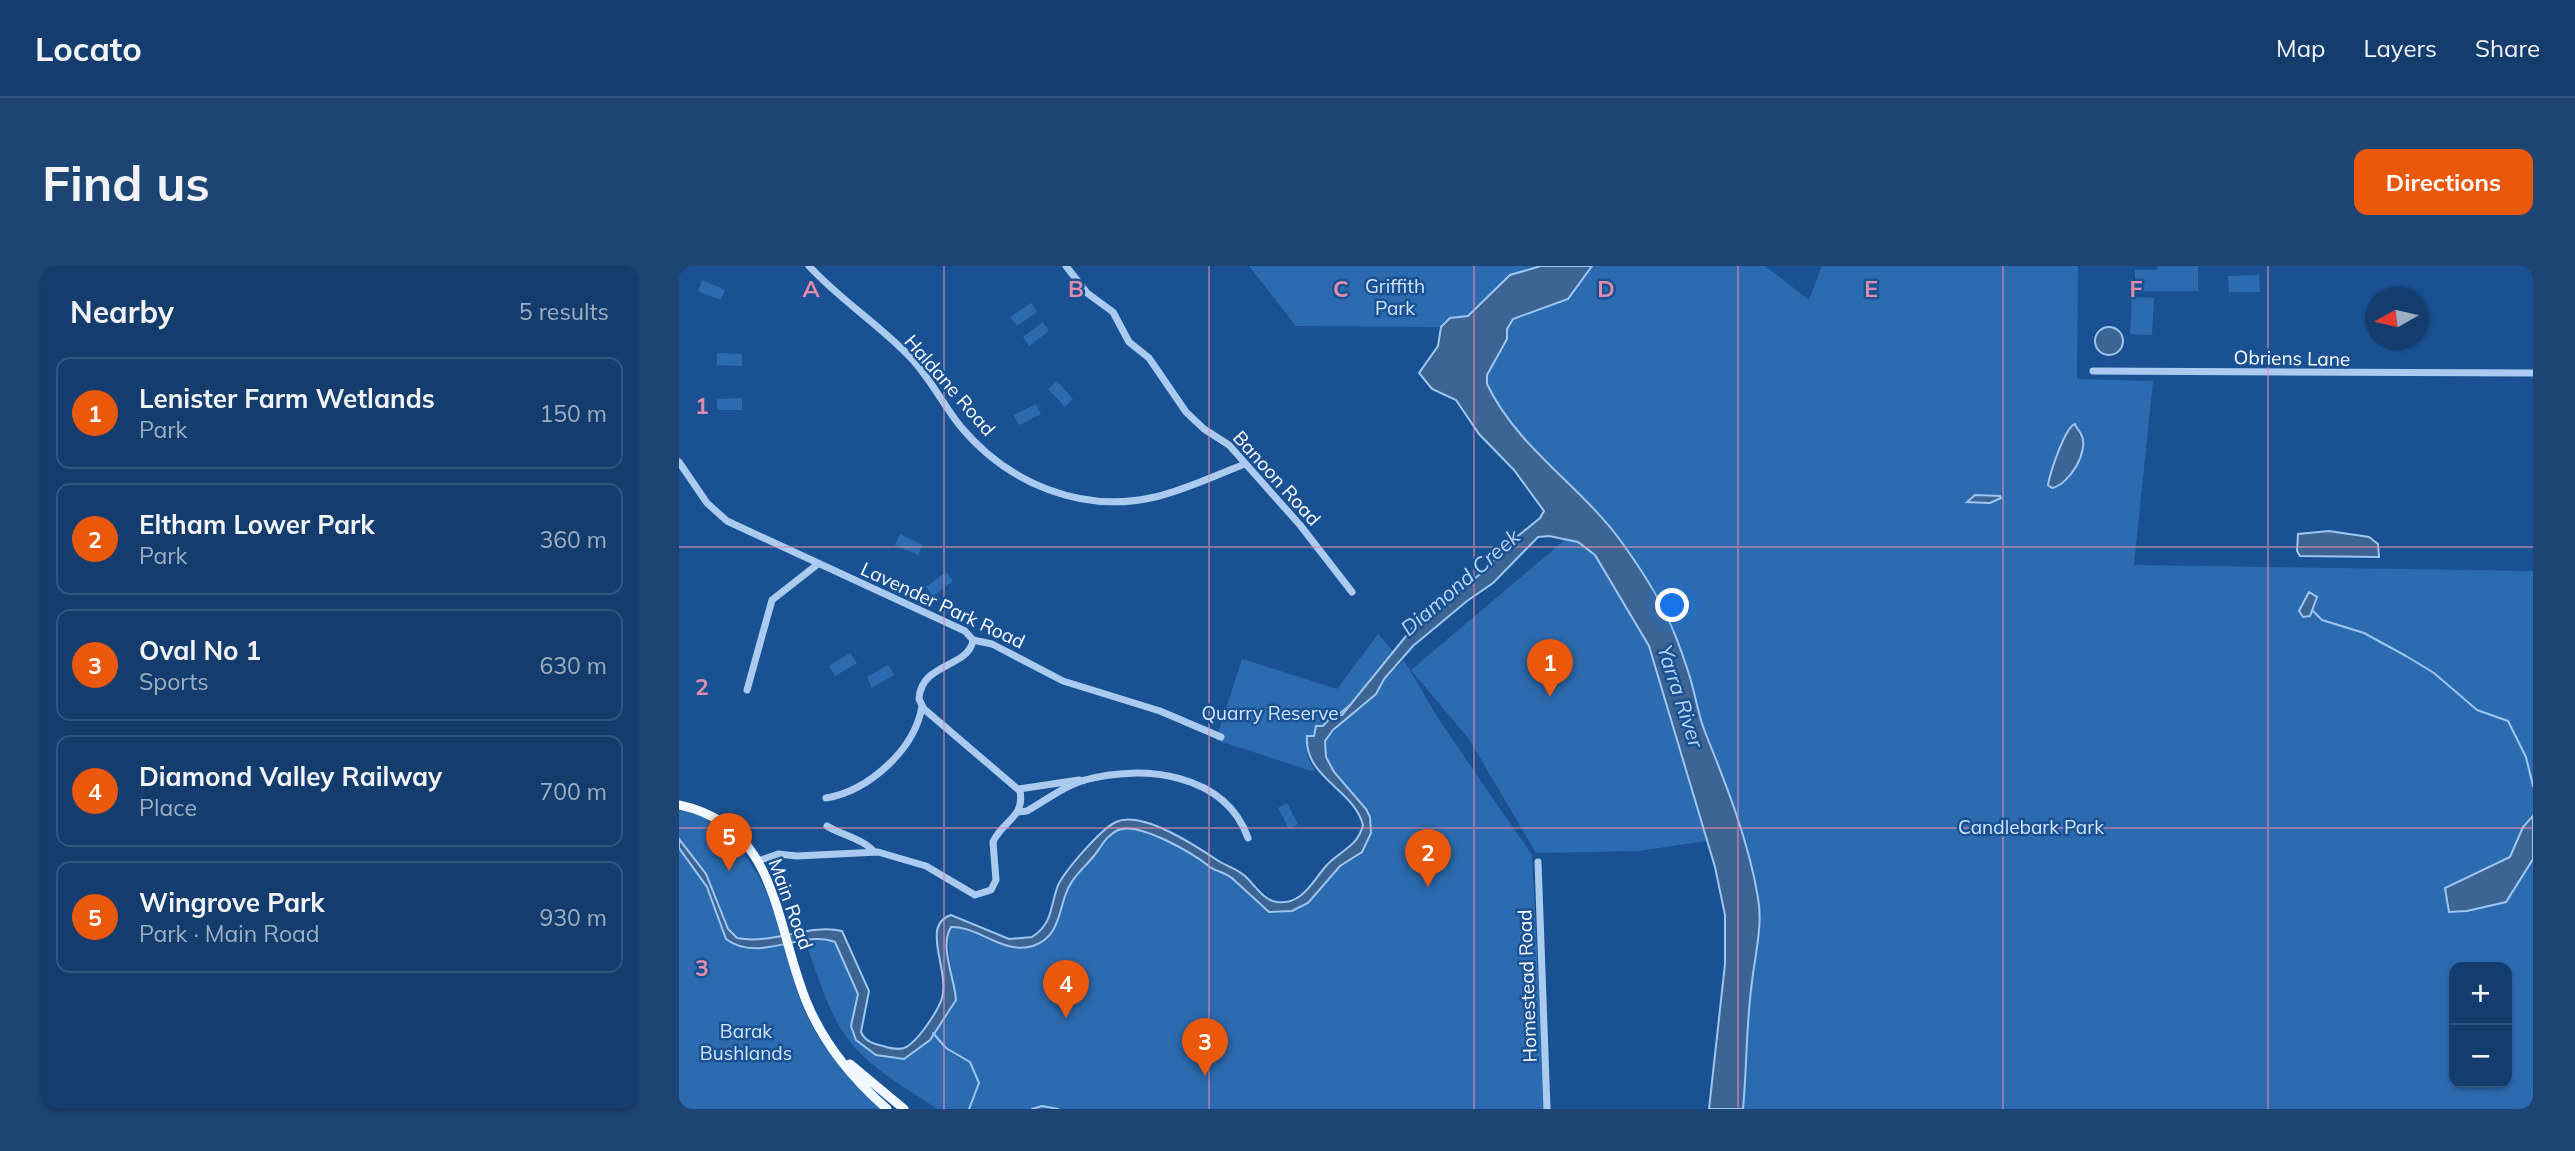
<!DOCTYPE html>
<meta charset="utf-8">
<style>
body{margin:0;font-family:Mulish,sans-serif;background:#1d4473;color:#f1f3f6}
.controls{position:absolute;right:21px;bottom:21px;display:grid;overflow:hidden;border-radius:14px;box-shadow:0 2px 5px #0004}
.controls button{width:63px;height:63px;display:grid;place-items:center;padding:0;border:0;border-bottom:2px solid #335681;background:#143d6e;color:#f1f3f6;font:35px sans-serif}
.compass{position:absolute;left:1686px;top:21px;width:63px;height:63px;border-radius:50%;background:#143d6e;box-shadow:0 2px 5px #0004;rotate:262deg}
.you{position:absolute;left:994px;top:340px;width:24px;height:24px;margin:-18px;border:5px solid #fff;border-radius:50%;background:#1a73e8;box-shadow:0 0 0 10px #1a73e833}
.badge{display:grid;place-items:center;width:46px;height:46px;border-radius:50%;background:#ea580c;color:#fff;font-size:23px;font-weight:700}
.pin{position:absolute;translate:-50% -58px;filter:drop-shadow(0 2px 4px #0008)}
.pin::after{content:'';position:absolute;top:37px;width:24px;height:21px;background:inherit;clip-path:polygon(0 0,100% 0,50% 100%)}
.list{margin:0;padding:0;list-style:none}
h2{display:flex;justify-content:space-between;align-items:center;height:91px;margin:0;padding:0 28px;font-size:30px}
h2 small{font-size:23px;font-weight:400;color:#9daec2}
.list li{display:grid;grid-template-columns:46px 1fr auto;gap:21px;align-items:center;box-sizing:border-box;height:112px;margin:0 14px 14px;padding:0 14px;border:2px solid #335681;border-radius:14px}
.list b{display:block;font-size:26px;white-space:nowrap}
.list p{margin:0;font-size:23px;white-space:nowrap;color:#9daec2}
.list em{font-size:23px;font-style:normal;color:#9daec2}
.map{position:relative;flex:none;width:1854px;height:843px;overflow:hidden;border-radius:14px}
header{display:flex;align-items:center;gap:42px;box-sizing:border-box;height:98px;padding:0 35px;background:#143d6e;border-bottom:2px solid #335681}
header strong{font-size:33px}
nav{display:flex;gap:38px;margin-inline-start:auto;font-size:24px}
.intro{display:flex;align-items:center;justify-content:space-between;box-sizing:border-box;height:168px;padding:0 42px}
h1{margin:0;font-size:49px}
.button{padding:18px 32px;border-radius:14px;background:#ea580c;color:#fff;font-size:24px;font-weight:700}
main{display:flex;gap:42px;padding:0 42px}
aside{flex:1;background:#143d6e;border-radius:14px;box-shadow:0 2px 5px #0004}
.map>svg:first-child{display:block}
.green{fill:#2d6bb0;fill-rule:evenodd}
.water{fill:#3d6493;stroke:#9dc6f1;stroke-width:2}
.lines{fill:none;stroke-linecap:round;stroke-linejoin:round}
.stream{stroke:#9dc6f1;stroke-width:2}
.minor{stroke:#aacbef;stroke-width:7}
.major{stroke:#f2f8ff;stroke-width:9}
.grid{fill:none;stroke:#e08cad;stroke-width:2;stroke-opacity:0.55}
.labels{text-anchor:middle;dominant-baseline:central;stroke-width:5;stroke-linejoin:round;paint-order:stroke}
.park-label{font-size:19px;fill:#d1e5fb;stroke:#1a5192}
.street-label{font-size:19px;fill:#fff;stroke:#1a5192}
.water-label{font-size:21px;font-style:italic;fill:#b7d5f6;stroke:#1a5192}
.grid-label{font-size:23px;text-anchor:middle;font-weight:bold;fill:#e08cad;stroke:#1a5192;stroke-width:5;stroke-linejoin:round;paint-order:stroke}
</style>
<header>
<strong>Locato</strong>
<nav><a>Map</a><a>Layers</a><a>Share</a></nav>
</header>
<div class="intro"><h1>Find us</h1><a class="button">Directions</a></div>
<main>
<aside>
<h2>Nearby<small>5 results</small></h2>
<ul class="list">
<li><span class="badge">1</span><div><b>Lenister Farm Wetlands</b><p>Park</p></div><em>150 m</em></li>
<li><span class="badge">2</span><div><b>Eltham Lower Park</b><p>Park</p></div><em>360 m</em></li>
<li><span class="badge">3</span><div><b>Oval No 1</b><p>Sports</p></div><em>630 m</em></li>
<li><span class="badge">4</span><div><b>Diamond Valley Railway</b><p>Place</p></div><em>700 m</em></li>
<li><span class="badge">5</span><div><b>Wingrove Park</b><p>Park · Main Road</p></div><em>930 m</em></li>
</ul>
</aside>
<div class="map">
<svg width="1854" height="843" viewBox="0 0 1854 843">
<rect width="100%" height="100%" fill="#1a5192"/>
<!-- green -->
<path class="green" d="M 570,0 L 862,0 L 831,9 L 789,50 L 771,52 L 762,61 L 617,60 Z
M 913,0 L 1086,0 L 1130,34 L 1143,0 L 1399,0 L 1398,113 L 1474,115 L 1455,299 L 1854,305 L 1854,843 L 1064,843 C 1068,801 1067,758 1073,716 C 1076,689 1084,660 1079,632 C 1070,576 1047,518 1026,466 C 1018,446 1016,425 1009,405 C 992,352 976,323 945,278 C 903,220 839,183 808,118 L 808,109 L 828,73 L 828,63 L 834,53 L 889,33 ZM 1775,701 L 1828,701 L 1828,817 L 1775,817 Z
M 1479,0 L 1519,0 L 1519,25 L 1456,25 L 1456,4 L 1478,4 Z
M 1580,9 L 1581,26 L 1550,26 L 1549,10 Z
M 23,14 L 46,24 L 42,34 L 19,25 Z
M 1453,31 L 1475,32 L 1473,69 L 1451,68 Z
M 352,37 L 358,46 L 338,60 L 331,51 Z
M 364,56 L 370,65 L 350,80 L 344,71 Z
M 38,87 L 63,88 L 63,100 L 38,99 Z
M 378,115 L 394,133 L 386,141 L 369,123 Z
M 63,132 L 63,144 L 38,144 L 38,133 Z
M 357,138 L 362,148 L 340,159 L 335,149 Z
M 221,268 L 244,279 L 239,289 L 216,279 Z
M 887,273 L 899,276 L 916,289 L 970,380 L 1016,527 L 1027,575 L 960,585 L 857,587 L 790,473 L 732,404 Z
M 267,306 L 274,315 L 254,330 L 247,321 Z
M 699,368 L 714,385 C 699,405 663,461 637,460 L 628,489 L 636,506 L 537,474 L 563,393 L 658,423 Z
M 171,387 L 178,397 L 156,410 L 150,400 Z
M 725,394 L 760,454 L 853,589 L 866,843 L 258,843 C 230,823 195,805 173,778 C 149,749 139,709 126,675 L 153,674 L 159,679 L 179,728 L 172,760 L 197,789 L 229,791 C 245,778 279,747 276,726 C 274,710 270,697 270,682 C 270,673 268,668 272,660 C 300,660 323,689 354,680 C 384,670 379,639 392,615 C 398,605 425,575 434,567 C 452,553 506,582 523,593 C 527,596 530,601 535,603 C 541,606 549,608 554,613 C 567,624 579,640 594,648 C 615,647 640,625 651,610 C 660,597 677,596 685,583 C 715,532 638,519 646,475 Z
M 209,399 L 215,409 L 193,422 L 188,411 Z
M 608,537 L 619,558 L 610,563 L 599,542 Z
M 0,542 C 24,548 32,556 49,572 C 105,621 100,698 133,760 C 150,792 178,817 202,843 L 0,843 Z"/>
<!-- water -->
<path class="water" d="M 862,0 L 913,0 L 889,33 L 834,53 L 828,63 L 828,73 L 808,109 L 808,118 C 839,183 903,220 944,278 C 976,323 992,352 1009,405 C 1016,425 1018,446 1026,466 C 1047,518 1070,576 1079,632 C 1084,659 1076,689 1073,716 C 1067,758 1068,801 1064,843 L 1030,843 L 1046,698 L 1046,649 L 1036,601 L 970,380 L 916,289 L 899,276 L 870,270 L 859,271 L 814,317 L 788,335 L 734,380 L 705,413 L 697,428 L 654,464 L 646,475 L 647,491 L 655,506 L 687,543 L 691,551 L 692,567 L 683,586 L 661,600 L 629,637 L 613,645 L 590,646 C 578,635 566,624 554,613 C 548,607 538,606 531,601 C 515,588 460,555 439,564 C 426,570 422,582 414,591 C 403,604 391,613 386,630 C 379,651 378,672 354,680 C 323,689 300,660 272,661 C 260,681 276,713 277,734 L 251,774 L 225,793 L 197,789 L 177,774 L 172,760 L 179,728 L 156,676 C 122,663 80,698 47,673 L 28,621 L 0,582 L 0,573 L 27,608 L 49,663 L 58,672 C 93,679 131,657 163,665 L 190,725 L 182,766 C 186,775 194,778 204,780 C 210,782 218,784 225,782 C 238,777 259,745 263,732 C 271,704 241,659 272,649 L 330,673 L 353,671 C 373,658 371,643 378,622 C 383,607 423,562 437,556 C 463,544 517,580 538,594 C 547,600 557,602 566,610 C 575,618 585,635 598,636 C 623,639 633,616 647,600 C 660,585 679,581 684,559 C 675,523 625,512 628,470 L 635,470 L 637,460 L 644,460 L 653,450 L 663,449 L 736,359 L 805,305 L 834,274 L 861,252 L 865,245 L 835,204 L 800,168 L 777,134 L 753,123 L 740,107 L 759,80 L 762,61 L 771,52 L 789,50 L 831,9 Z
M1416 75a14 14 0 1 1 28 0a14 14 0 1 1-28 0Z
M 1396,158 C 1397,162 1400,164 1402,168 C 1411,184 1391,218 1373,222 L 1369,219 C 1371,207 1386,161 1396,158 Z
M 1296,229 L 1321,230 L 1322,232 L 1311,237 L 1288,236 Z
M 1650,265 L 1690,271 L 1699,278 L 1700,291 L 1621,290 L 1618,285 L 1619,268 Z
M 1630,326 L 1638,331 L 1631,350 L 1624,351 L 1620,345 Z
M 1854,550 L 1854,593 L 1827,636 L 1788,645 L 1770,646 L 1766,622 L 1831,591 L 1844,561 Z"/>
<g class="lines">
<!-- stream -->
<path class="stream" d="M 1633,344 L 1643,354 L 1685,367 L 1727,390 L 1755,407 L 1798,444 L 1829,455 L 1847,491 L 1854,520
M 659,449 L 671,439
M 254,767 L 267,782 L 291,796 L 300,817 L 290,843
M 353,843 L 363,840 L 379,843"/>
<!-- minor -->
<path class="minor" d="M 130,0 C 161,34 201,59 232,92 C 252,113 264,139 282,161 C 330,218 403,248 476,231 C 506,224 537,209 566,198
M 387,0 L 408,27 L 434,46 L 450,76 L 470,92 L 507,146 L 525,163 L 550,179 L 621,259 L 673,326
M 1414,105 L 1854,107
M 0,196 L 28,237 L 48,255 L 286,365 L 294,374
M 294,374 L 313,378 L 384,415 L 481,445 L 542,471
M 68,424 L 93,334 L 139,298
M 340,523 L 400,514
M 147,532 C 189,525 236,484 243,440
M 339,546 L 348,545 C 366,535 386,519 406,514 C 464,498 546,507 569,572
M 148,560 C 162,569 185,573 195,586
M 79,595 L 99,588 L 118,590 L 199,586 L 247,600 L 296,629 L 312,624 L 317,614 L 314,576 C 323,555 346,552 341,525 L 245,443 L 240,433 C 242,396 290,402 294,374
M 859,596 L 868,843"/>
<!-- major -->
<path class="major" d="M 0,539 C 100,560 96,661 128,737 C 145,778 175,814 208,843
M 171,798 L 225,843"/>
</g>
<!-- grid -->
<path class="grid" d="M 265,0 L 265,843M 530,0 L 530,843M 795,0 L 795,843M 1059,0 L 1059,843M 1324,0 L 1324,843M 1589,0 L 1589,843M 0,281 L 1854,281M 0,562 L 1854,562"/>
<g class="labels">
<!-- park labels -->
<g class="park-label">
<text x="716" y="20">Griffith<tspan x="716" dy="22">Park</tspan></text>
<text x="591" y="447">Quarry Reserve</text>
<text x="1352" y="561">Candlebark Park</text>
<text x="67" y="765">Barak<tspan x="67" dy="22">Bushlands</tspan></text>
</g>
<!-- street labels -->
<g class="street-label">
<text transform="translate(1613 92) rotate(1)">Obriens Lane</text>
<text transform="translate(271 119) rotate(49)">Haldane Road</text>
<text transform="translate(598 212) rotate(48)">Banoon Road</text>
<text transform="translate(264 339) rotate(25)">Lavender Park Road</text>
<text transform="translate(112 638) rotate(70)">Main Road</text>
<text transform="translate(848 720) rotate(-92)">Homestead Road</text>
</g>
<!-- water labels -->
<g class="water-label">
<text transform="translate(781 316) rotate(-41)">Diamond Creek</text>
<text transform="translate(1002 430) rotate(72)">Yarra River</text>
</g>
</g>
<g class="grid-label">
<text x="132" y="31">A</text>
<text x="397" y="31">B</text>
<text x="662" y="31">C</text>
<text x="927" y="31">D</text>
<text x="1192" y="31">E</text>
<text x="1457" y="31">F</text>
<text x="23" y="148">1</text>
<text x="23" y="429">2</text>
<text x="23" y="710">3</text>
</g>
</svg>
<div class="controls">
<button>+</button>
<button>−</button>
</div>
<svg class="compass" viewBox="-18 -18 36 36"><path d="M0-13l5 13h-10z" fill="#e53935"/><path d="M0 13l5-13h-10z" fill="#9daec2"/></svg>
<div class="you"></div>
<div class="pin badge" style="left:871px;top:431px">1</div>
<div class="pin badge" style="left:749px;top:621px">2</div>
<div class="pin badge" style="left:526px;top:810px">3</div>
<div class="pin badge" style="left:387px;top:752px">4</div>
<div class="pin badge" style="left:50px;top:605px">5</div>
</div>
</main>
